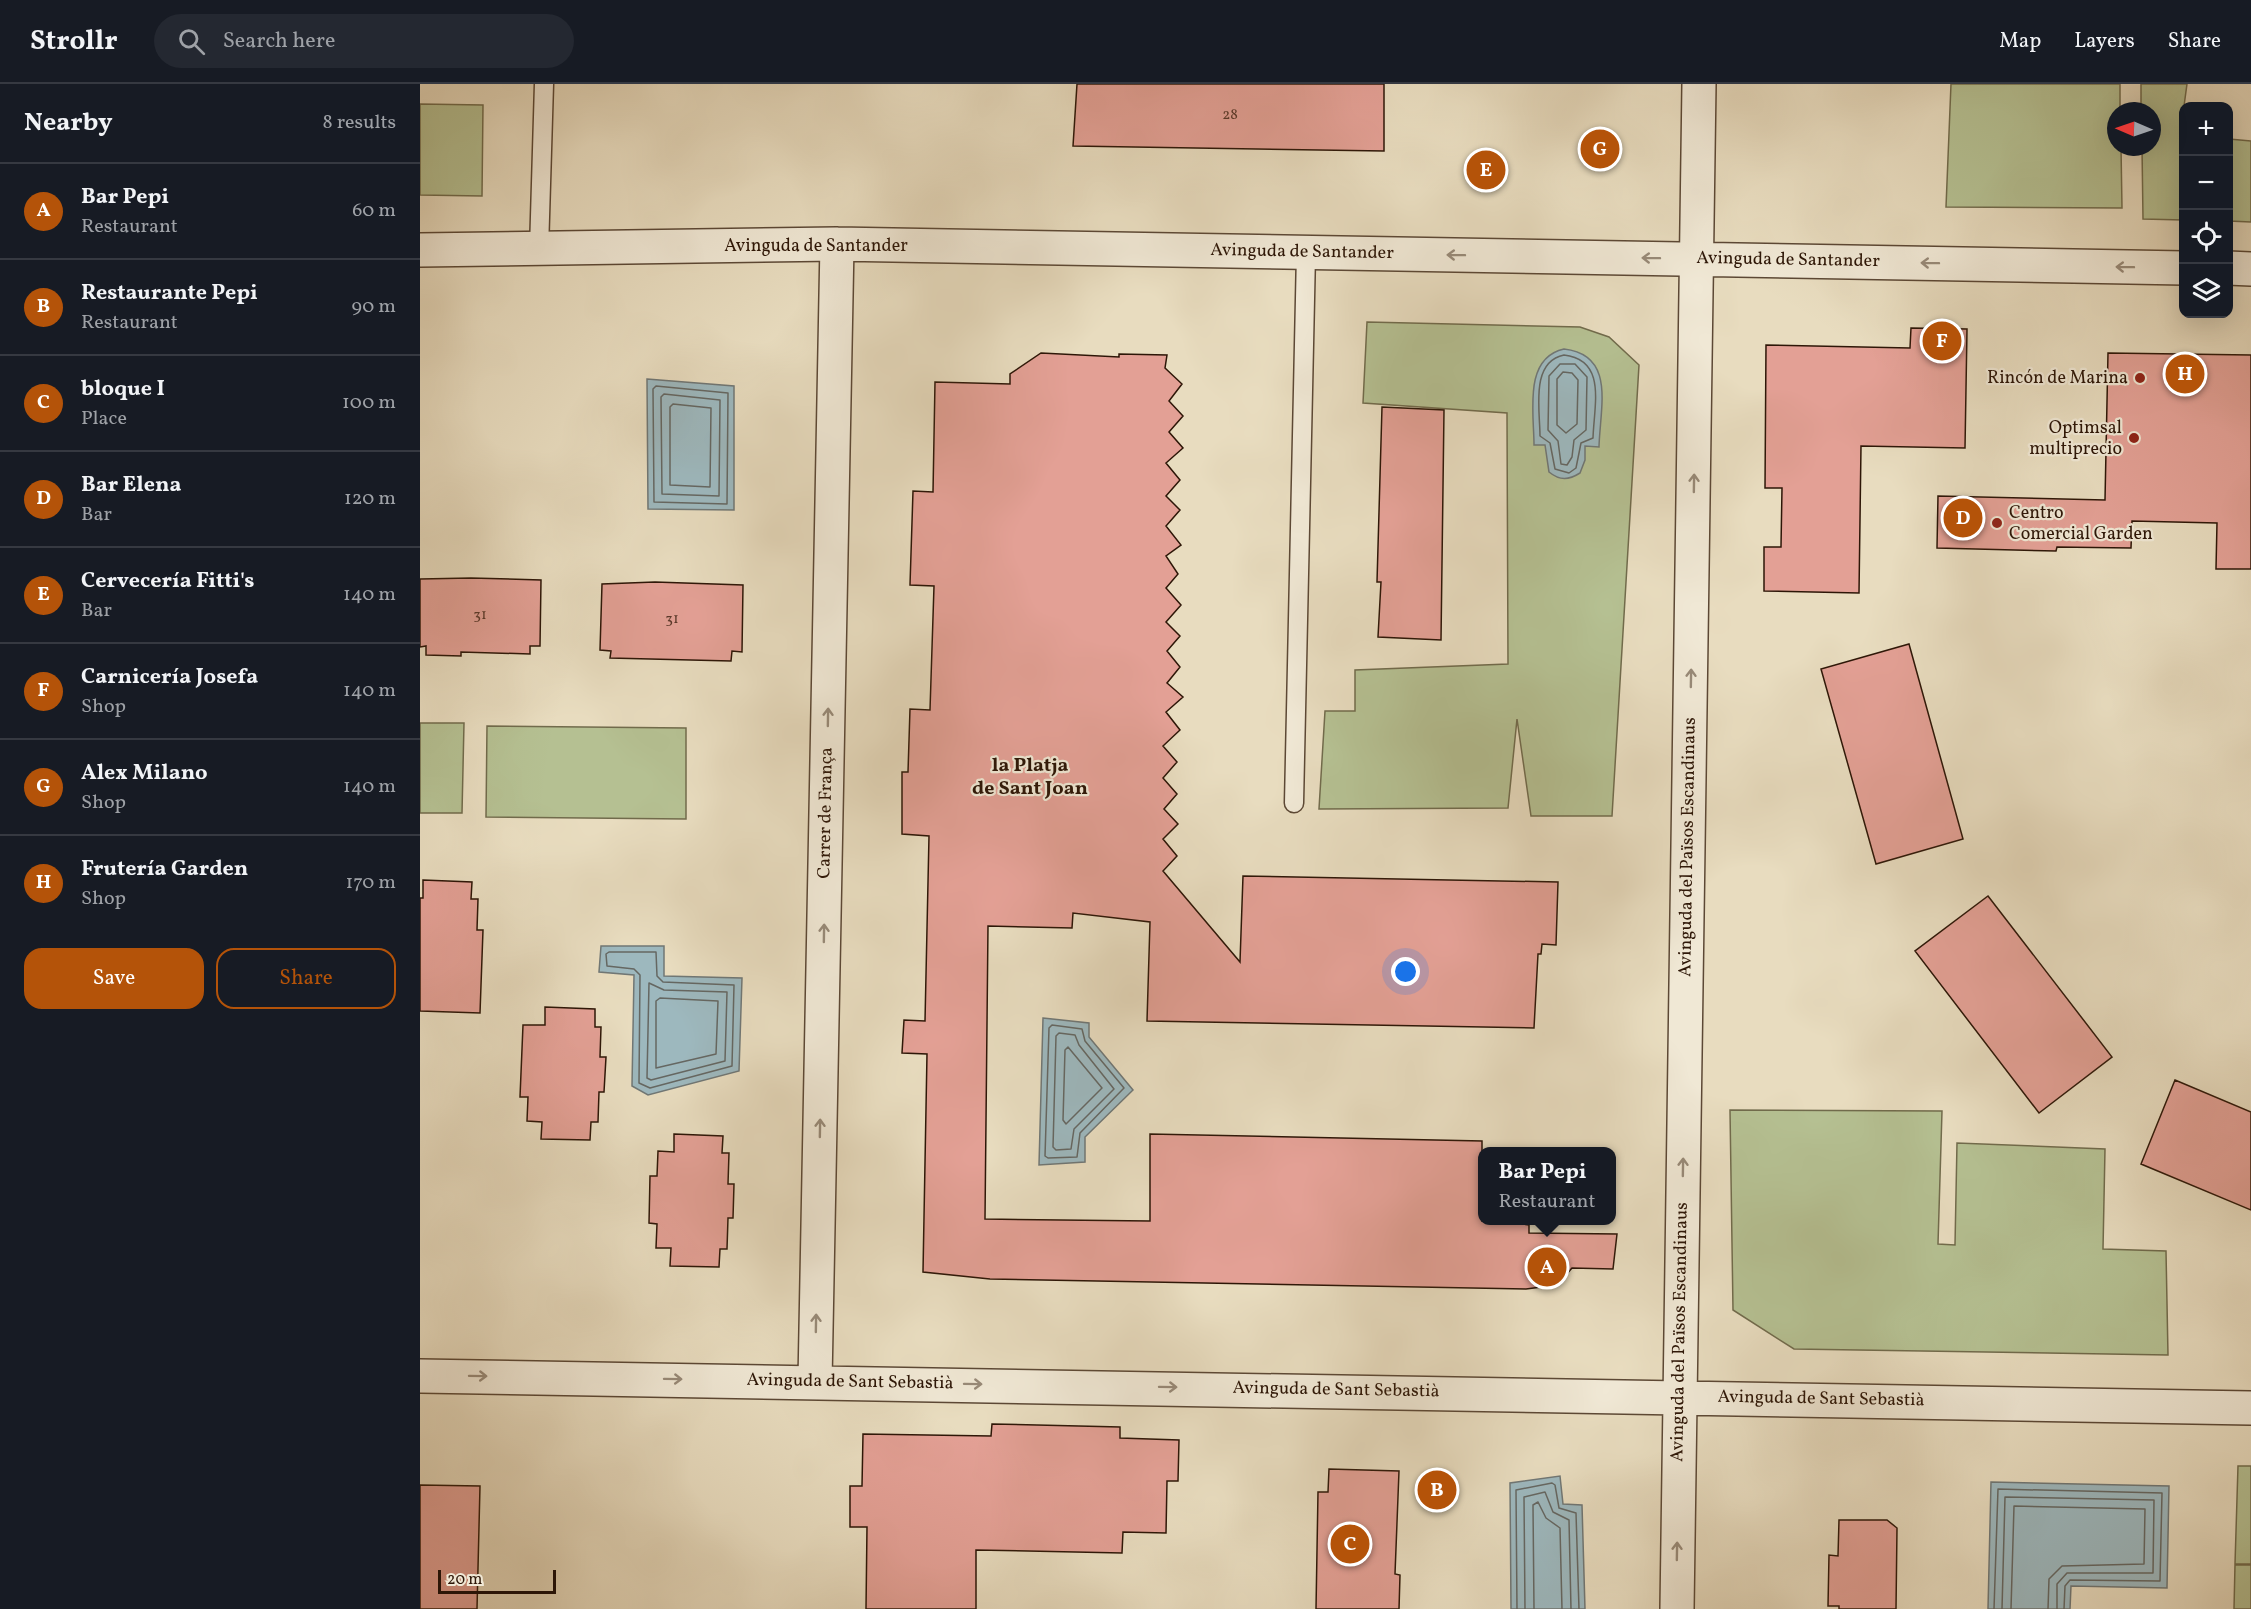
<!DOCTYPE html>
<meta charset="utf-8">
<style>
body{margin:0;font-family:Vollkorn,serif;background:#242831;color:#f1f3f6}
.controls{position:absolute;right:18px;top:18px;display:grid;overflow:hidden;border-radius:12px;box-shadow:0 6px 24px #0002}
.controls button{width:54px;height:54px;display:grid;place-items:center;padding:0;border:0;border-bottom:2px solid #363941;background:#171b24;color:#f1f3f6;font:30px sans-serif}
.compass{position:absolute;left:1687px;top:18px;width:54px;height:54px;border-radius:50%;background:#171b24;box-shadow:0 6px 24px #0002;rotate:272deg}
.scale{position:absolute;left:18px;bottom:15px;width:118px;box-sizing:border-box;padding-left:6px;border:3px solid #2d1607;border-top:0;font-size:16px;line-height:21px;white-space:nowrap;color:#2d1607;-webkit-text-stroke:4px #f0e8d5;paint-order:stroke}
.you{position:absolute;left:986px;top:888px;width:21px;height:21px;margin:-15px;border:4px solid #fff;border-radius:50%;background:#1a73e8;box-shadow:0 0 0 9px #1a73e833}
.badge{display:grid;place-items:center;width:39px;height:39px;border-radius:50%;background:#b45309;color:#fff;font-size:20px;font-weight:700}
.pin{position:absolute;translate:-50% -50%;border:3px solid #fff;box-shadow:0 2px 6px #0006}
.popup{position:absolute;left:1058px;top:1063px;width:138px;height:78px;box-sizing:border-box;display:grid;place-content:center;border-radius:12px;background:#171b24;filter:drop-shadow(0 2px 4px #0005);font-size:20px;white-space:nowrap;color:#9ea1a6}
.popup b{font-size:22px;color:#f1f3f6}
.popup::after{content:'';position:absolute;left:50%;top:100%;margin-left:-12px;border:12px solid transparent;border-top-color:#171b24}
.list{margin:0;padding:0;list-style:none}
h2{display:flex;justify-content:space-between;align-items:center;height:78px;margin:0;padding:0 24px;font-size:26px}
h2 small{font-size:20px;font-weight:400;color:#9ea1a6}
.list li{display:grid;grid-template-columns:39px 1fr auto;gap:18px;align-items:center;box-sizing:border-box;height:96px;padding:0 24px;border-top:2px solid #363941}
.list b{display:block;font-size:22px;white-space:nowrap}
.list p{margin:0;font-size:20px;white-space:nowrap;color:#9ea1a6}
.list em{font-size:20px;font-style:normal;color:#9ea1a6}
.actions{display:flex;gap:12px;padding:18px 24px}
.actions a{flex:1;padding:14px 0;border:2px solid #b45309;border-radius:18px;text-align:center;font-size:21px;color:#b45309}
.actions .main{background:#b45309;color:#fff}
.icon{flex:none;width:33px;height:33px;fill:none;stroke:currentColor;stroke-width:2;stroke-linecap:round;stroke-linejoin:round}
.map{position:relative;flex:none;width:1831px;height:1525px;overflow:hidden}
header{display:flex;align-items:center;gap:36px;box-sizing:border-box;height:84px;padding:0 30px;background:#171b24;border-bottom:2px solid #363941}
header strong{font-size:28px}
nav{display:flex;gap:33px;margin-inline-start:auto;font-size:21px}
.search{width:420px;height:54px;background:#242831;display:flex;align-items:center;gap:15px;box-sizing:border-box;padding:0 21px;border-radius:33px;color:#9ea1a6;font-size:22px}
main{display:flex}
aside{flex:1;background:#171b24}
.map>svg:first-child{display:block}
.green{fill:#b5c092;stroke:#716b4c;stroke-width:1.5}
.water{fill:#9db8be;stroke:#707775;stroke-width:1.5}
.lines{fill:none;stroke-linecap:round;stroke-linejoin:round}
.shore{stroke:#656762;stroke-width:1.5}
.building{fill:#e3a095;stroke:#2d1607;stroke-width:1.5}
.service-casing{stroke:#5c4835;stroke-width:21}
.minor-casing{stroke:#5c4835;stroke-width:36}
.service{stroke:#f0e8d5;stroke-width:18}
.minor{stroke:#f0e8d5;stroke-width:33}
.oneway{stroke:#988a78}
.poi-dot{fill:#8f2418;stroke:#f0e8d5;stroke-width:2}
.labels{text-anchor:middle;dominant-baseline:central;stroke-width:4.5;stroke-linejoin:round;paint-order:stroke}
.number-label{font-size:15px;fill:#5a382a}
.street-label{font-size:18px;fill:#2d1607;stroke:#f0e8d5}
.poi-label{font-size:18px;fill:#2d1607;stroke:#f0e8d5;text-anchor:end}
.neighbourhood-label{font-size:20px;font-weight:bold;fill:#2d1607;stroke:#f0e8d5}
</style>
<header>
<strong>Strollr</strong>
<div class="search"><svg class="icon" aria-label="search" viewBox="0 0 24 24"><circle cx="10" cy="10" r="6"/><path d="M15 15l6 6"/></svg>Search here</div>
<nav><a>Map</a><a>Layers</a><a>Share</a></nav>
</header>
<main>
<aside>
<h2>Nearby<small>8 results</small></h2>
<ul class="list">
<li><span class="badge">A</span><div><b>Bar Pepi</b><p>Restaurant</p></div><em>60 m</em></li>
<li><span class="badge">B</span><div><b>Restaurante Pepi</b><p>Restaurant</p></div><em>90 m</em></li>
<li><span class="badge">C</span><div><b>bloque I</b><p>Place</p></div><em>100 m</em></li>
<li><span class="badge">D</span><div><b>Bar Elena</b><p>Bar</p></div><em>120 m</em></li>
<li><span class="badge">E</span><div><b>Cervecería Fitti's</b><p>Bar</p></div><em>140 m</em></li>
<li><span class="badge">F</span><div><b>Carnicería Josefa</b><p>Shop</p></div><em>140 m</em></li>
<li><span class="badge">G</span><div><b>Alex Milano</b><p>Shop</p></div><em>140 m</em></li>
<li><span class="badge">H</span><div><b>Frutería Garden</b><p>Shop</p></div><em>170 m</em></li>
</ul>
<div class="actions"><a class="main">Save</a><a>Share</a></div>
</aside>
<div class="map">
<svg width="1831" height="1525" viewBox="0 0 1831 1525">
<rect width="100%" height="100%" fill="#e8dcbf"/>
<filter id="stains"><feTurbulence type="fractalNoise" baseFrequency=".00333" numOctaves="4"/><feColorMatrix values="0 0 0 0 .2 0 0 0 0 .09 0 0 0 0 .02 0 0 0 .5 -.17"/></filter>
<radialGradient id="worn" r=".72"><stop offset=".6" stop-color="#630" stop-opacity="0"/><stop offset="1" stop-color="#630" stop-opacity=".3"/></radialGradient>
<!-- green -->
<path class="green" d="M 1531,0 L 1700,0 L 1700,27 L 1696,27 L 1696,63 L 1701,63 L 1702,124 L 1526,123 Z
M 1721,0 L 1767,0 L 1764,22 L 1763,136 L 1723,135 L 1722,63 L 1732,63 L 1732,27 L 1721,27 Z
M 0,20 L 63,21 L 62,112 L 0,111 Z
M 1809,55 L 1831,57 L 1831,138 L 1809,137 Z
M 947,238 L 1160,243 L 1189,253 L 1219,281 L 1192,732 L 1111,732 L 1097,635 L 1088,724 L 899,725 L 905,627 L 935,627 L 935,586 L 1088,580 L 1087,329 L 943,319 Z
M 0,639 L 44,639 L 42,729 L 0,729 Z
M 67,642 L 266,644 L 266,735 L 66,733 Z
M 1310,1026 L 1522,1027 L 1518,1160 L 1535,1161 L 1537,1059 L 1685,1065 L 1683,1165 L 1746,1167 L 1748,1271 L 1374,1265 L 1313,1226 Z
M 1818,1382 L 1831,1382 L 1831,1480 L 1815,1480 Z
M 1815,1481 L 1831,1481 L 1831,1525 L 1814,1525 Z"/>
<!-- water -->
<path class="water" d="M 1144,265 C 1196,271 1180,323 1179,363 L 1165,362 L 1165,376 L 1160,389 C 1149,396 1140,397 1129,388 L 1125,361 L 1114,361 C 1114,329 1103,274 1144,265 Z
M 227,295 L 314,302 L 314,426 L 228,425 Z
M 181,862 L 244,862 L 244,892 L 322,894 L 319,987 L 228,1011 L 212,1002 L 214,891 L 179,888 Z
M 623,934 L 669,939 L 669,953 L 713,1006 L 665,1053 L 665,1078 L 619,1081 Z
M 1140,1392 L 1143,1420 L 1162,1421 L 1165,1525 L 1091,1525 L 1090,1399 Z
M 1571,1398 L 1749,1402 L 1747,1504 L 1651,1502 L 1650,1525 L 1568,1525 Z"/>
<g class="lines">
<!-- shore -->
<path class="shore" d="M 1144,271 C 1187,276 1174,321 1173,354 L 1161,359 L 1156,384 L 1149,389 L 1135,385 L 1130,359 L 1120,352 C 1120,326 1110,278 1144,271 Z
M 1140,280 L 1155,280 L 1167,293 L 1166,346 L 1154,356 L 1152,373 L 1147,381 L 1141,380 L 1138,357 L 1128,346 L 1129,292 Z
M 1143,288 L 1152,289 L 1158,296 L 1157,340 L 1146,349 L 1137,341 L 1137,295 Z
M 236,302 L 308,309 L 307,420 L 234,418 L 233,305 Z
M 244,310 L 300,316 L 299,412 L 242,410 L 241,313 Z
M 253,320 L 291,324 L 290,403 L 250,401 L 250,323 Z
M 189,868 L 236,868 L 237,892 L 243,898 L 314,901 L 312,982 L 230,1004 L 219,999 L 220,891 L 214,885 L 187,882 L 186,870 Z
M 229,899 L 244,906 L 307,908 L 305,977 L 231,996 L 227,994 Z
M 240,914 L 298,917 L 296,970 L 236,984 L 236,917 Z
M 632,941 L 662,945 L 665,957 L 704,1004 L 660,1049 L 657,1073 L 628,1074 L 625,1072 L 629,944 Z
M 639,949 L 655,951 L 659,961 L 694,1005 L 654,1045 L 651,1065 L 636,1066 L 633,1063 L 636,952 Z
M 648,963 L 682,1004 L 646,1040 L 643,1036 L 645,966 Z
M 1097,1525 L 1096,1406 L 1132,1399 L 1135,1401 L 1139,1424 L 1156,1429 L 1159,1525
M 1105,1525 L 1104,1413 L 1125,1408 L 1133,1428 L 1149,1436 L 1151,1525
M 1114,1525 L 1113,1421 L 1118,1418 L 1126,1434 L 1140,1444 L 1142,1525
M 1574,1525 L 1578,1405 L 1742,1409 L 1740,1497 L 1650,1496 L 1645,1502 L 1644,1525
M 1582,1525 L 1585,1413 L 1734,1416 L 1733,1489 L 1647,1489 L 1637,1500 L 1637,1525
M 1591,1525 L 1594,1422 L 1725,1425 L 1724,1480 L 1642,1482 L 1629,1495 L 1628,1525"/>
</g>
<!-- building -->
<path class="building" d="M 657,0 L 964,0 L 964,67 L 653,62 Z
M 1491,244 L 1547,245 L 1545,364 L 1441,362 L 1439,509 L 1344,507 L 1344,463 L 1361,463 L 1362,404 L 1345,404 L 1346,261 L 1490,264 Z
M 621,269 L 699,273 L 699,270 L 747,271 L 745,284 L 762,300 L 749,317 L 763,332 L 749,348 L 763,364 L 746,379 L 760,396 L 746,412 L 760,426 L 746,442 L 761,461 L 746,472 L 758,490 L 746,504 L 761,521 L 746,538 L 760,552 L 747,567 L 760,583 L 747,599 L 763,613 L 746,628 L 760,646 L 743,662 L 757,678 L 743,694 L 757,710 L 744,725 L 758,740 L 743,755 L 757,772 L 743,787 L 820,878 L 823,792 L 1138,798 L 1136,861 L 1122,860 L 1121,870 L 1118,870 L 1114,944 L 727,937 L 730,838 L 653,829 L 652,844 L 568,842 L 565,1135 L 730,1137 L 730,1050 L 1062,1057 L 1062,1137 L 1086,1137 L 1109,1141 L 1109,1149 L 1197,1150 L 1193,1185 L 1152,1184 L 1137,1201 L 1106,1205 L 570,1195 L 503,1188 L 507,970 L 482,969 L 484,936 L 505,937 L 509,752 L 482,750 L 482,688 L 488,688 L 490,625 L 510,626 L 514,502 L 490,501 L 493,407 L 513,408 L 515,298 L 590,300 L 590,290 Z
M 1688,269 L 1831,271 L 1831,485 L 1796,485 L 1797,439 L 1712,437 L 1711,464 L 1637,463 L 1636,467 L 1517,464 L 1518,412 L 1685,416 Z
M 962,323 L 1024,326 L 1021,556 L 958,553 L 961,498 L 957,498 Z
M 51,494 L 121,496 L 120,562 L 110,562 L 110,570 L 41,568 L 41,572 L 6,571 L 6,562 L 0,563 L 0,495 Z
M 235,498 L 323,501 L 322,568 L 312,567 L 311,577 L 190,574 L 191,567 L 180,566 L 182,500 Z
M 1489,560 L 1543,755 L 1456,780 L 1401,585 Z
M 3,796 L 52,798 L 51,815 L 58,815 L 57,846 L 63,846 L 60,929 L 0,927 L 0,814 L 3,814 Z
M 1568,812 L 1692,973 L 1619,1029 L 1495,867 Z
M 125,923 L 175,925 L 175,943 L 181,943 L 180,973 L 186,973 L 184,1008 L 179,1008 L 178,1038 L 171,1038 L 170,1056 L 121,1055 L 122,1038 L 107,1037 L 108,1013 L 100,1013 L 103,941 L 125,941 Z
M 1755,996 L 1831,1028 L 1831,1126 L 1721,1080 Z
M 254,1050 L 303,1052 L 302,1069 L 309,1069 L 308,1100 L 314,1100 L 313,1134 L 308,1134 L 307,1165 L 300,1165 L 299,1183 L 250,1182 L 251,1164 L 236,1164 L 237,1140 L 229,1139 L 230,1092 L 237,1092 L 238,1067 L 254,1068 Z
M 572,1340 L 700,1343 L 700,1354 L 759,1356 L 758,1397 L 747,1397 L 746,1449 L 703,1448 L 702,1469 L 556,1466 L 556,1525 L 446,1525 L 447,1443 L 430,1443 L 430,1402 L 442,1402 L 443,1350 L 571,1352 Z
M 909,1385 L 979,1387 L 975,1490 L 980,1491 L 979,1525 L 896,1525 L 898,1408 L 908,1408 Z
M 0,1401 L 60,1402 L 57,1525 L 0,1525 Z
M 1419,1436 L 1467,1436 L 1477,1444 L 1476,1525 L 1419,1525 L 1419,1522 L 1408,1522 L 1409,1471 L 1418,1472 Z"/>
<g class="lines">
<!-- service casing -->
<g class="service-casing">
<path id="service" d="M 119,166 L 124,0
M 874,719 L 886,169"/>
</g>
<!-- minor casing -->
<g class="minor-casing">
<path id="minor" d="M 0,166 L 417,160 L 1764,184
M 1808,184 L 1831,185
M 0,1292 L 1831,1324
M 395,1297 L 417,160
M 1257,1525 L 1279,0"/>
</g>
<!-- service -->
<use href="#service" class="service"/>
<!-- minor -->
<use href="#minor" class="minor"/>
</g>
<!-- one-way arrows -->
<defs><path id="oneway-shaft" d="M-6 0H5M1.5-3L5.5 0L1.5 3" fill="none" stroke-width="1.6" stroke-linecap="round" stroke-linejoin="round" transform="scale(1.5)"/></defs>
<g class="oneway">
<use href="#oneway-shaft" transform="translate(1036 171) rotate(-179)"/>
<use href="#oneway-shaft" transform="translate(1231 174) rotate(-179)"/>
<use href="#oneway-shaft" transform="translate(1510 179) rotate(-179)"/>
<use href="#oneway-shaft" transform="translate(1705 183) rotate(-179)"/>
<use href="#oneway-shaft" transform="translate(1274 399) rotate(-89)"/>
<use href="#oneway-shaft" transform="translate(1271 594) rotate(-89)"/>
<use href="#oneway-shaft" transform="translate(408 633) rotate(-89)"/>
<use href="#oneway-shaft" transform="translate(404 849) rotate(-89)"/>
<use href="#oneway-shaft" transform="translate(400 1044) rotate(-89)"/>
<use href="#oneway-shaft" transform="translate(1263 1083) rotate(-89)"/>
<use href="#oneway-shaft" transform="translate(396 1239) rotate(-89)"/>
<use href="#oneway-shaft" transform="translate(58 1292) rotate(1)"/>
<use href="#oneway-shaft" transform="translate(253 1295) rotate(1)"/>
<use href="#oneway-shaft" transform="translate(553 1300) rotate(1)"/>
<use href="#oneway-shaft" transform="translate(748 1303) rotate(1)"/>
<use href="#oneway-shaft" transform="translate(1257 1467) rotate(-89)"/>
</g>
<!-- markers -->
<g class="poi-dot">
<circle cx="1720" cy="294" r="6"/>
<circle cx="1714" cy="354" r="6"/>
<circle cx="1577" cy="439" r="6"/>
</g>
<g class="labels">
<!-- number labels -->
<g class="number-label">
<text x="810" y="31">28</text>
<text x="60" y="531">31</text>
<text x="252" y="535">31</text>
</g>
<!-- street labels -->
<g class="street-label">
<text x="396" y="162">Avinguda de Santander</text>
<text transform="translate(882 168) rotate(1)">Avinguda de Santander</text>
<text transform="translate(1368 176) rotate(1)">Avinguda de Santander</text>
<text transform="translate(406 729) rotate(-89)">Carrer de França</text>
<text transform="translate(1268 763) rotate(-89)">Avinguda del Països Escandinaus</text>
<text transform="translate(1260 1248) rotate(-89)">Avinguda del Països Escandinaus</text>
<text transform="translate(430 1298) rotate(1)">Avinguda de Sant Sebastià</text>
<text transform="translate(916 1306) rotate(1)">Avinguda de Sant Sebastià</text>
<text transform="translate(1401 1315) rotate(1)">Avinguda de Sant Sebastià</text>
</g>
<!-- poi labels -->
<g class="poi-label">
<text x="1708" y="294">Rincón de Marina</text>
<text x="1702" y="344">Optimsal<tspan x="1702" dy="21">multiprecio</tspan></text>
<text x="1589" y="429" text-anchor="start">Centro<tspan x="1589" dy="21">Comercial Garden</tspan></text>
</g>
<!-- neighbourhood labels -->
<g class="neighbourhood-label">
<text x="610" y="682">la Platja<tspan x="610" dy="23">de Sant Joan</tspan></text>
</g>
</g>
<rect width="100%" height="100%" filter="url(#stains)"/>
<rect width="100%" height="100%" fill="url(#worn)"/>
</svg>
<div class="controls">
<button>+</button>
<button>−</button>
<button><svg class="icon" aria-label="locate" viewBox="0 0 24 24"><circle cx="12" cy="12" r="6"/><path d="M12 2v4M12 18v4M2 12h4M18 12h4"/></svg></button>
<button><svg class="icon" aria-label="layers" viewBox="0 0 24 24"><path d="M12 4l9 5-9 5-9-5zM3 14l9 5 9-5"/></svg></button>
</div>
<svg class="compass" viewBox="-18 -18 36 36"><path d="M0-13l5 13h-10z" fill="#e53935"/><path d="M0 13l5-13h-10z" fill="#9ea1a6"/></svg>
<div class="scale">20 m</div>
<div class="you"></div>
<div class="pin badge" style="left:1127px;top:1183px">A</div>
<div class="popup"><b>Bar Pepi</b>Restaurant</div>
<div class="pin badge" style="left:1017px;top:1406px">B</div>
<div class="pin badge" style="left:930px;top:1460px">C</div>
<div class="pin badge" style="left:1543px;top:434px">D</div>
<div class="pin badge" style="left:1066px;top:86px">E</div>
<div class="pin badge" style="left:1522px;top:257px">F</div>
<div class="pin badge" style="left:1180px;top:65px">G</div>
<div class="pin badge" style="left:1765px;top:290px">H</div>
</div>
</main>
